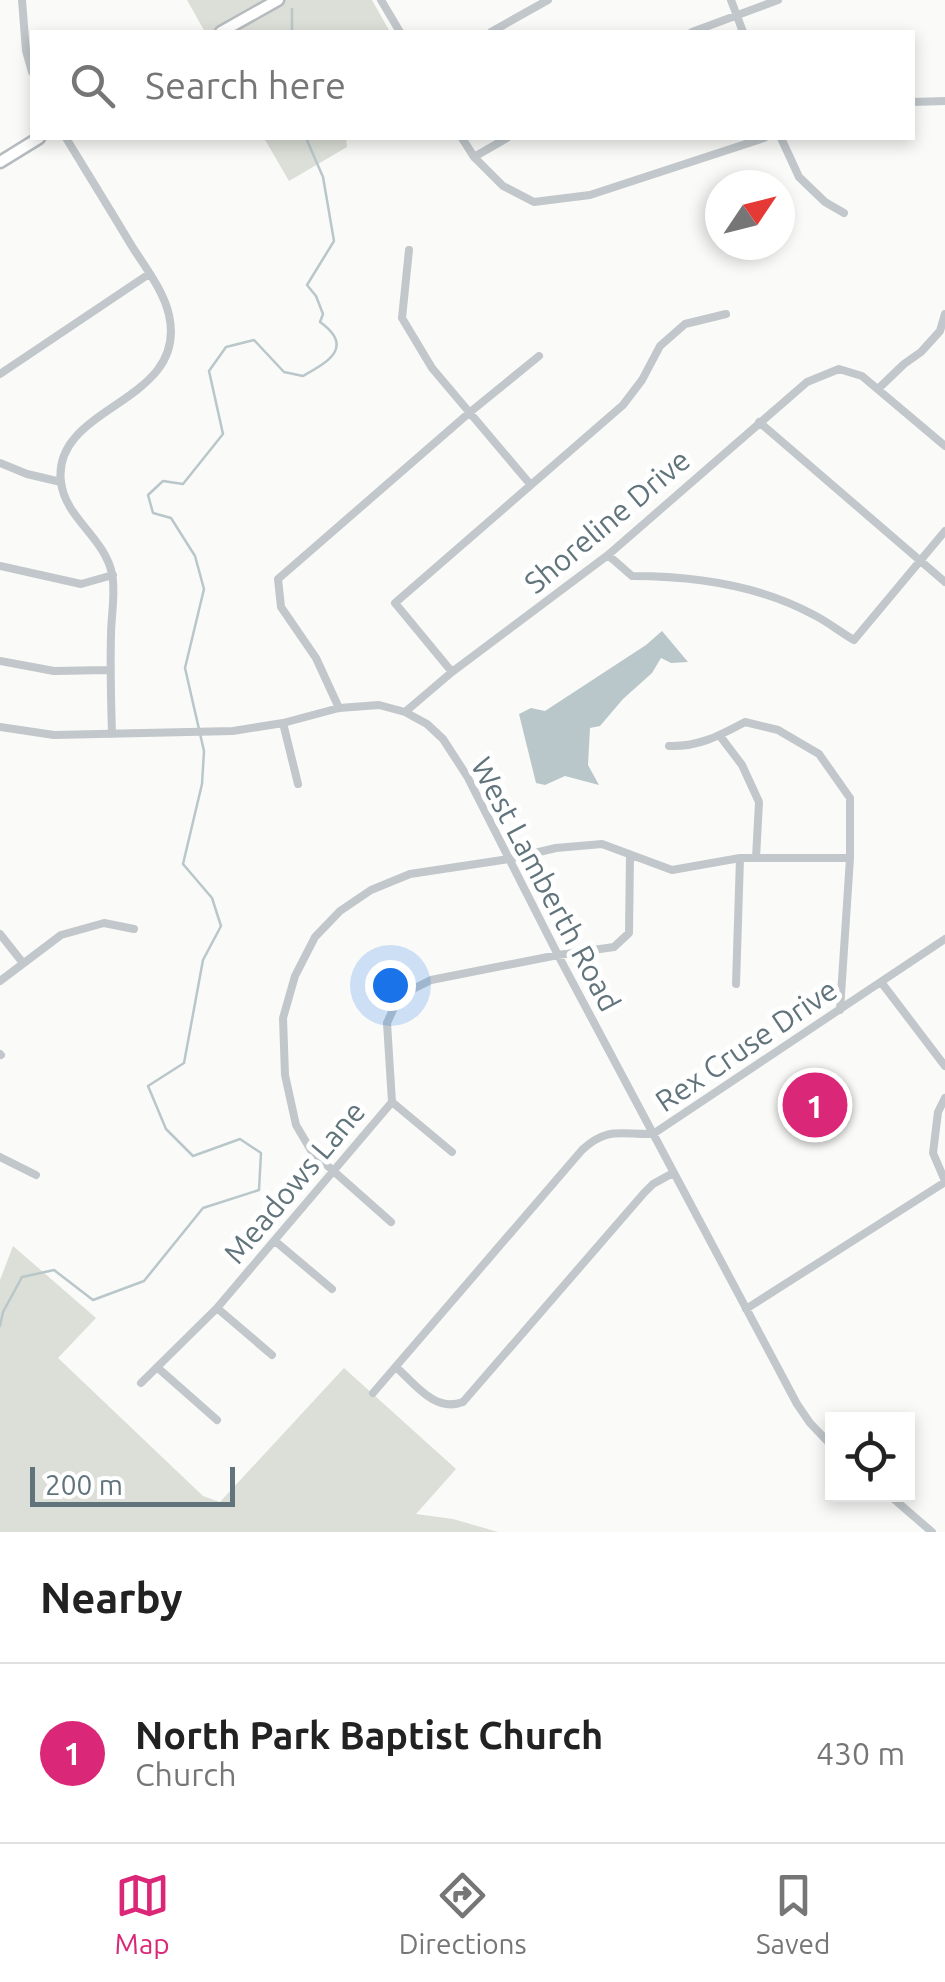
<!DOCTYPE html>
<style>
body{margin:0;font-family:Ubuntu,sans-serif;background:#f6f6f6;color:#222}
.controls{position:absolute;right:30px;bottom:30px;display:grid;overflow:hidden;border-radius:0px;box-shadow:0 5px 15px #0003}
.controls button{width:90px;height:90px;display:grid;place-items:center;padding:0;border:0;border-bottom:2px solid #e0e0e0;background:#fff;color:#222;font:50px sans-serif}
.compass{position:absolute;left:705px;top:170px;width:90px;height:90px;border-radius:50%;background:#fff;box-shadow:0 5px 15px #0003;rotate:55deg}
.scale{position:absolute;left:30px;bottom:25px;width:205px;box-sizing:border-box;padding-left:10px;border:5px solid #61747c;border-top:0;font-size:28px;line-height:35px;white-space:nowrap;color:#61747c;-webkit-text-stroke:8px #fff;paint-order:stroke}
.you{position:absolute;left:390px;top:985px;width:35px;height:35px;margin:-25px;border:8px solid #fff;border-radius:50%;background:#1a73e8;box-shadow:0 0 0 15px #1a73e833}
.badge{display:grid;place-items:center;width:65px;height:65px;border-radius:50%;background:#db2777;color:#fff;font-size:32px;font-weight:700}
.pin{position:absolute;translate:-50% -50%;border:5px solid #fff;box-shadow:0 2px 10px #0006}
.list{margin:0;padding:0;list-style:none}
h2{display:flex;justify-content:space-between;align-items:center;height:130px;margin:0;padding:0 40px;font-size:42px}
h2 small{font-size:32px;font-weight:400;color:#767676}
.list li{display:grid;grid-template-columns:65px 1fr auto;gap:30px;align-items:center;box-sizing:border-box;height:180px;padding:0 40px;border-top:2px solid #e0e0e0}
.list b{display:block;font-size:38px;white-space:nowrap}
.list p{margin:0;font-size:32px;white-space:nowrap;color:#767676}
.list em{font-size:32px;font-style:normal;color:#767676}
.icon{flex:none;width:55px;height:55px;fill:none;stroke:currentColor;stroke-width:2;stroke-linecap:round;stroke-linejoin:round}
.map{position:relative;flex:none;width:945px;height:1532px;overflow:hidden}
.search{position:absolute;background:#fff;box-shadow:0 5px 15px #0003;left:30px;right:30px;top:30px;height:110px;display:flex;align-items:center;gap:25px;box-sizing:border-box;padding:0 35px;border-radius:0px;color:#767676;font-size:38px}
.sheet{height:310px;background:#fff}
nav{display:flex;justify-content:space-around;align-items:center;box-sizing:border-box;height:140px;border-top:2px solid #e0e0e0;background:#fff;font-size:28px;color:#767676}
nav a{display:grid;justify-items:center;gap:5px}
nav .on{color:#db2777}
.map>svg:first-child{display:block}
.green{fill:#dbdfd7}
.water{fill:#b9c7ca}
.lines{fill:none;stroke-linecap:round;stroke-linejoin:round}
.stream{stroke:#b9c7ca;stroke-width:2.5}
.major-casing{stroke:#b5bbbe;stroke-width:15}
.minor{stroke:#c1c7ca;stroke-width:8}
.major{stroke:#fff;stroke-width:10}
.labels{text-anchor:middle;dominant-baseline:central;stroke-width:10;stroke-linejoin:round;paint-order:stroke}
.street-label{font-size:30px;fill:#61747c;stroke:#fff}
</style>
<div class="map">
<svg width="945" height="1532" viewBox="0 0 945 1532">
<rect width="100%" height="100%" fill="#fafaf8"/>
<!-- green -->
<path class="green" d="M 187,0 L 372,0 L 390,32 L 205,32 Z
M 264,138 L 346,138 L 347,147 L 289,181 Z
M 13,1246 L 96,1318 L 58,1358 L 203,1496 L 220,1502 L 344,1368 L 456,1469 L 416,1514 L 453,1519 L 498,1532 L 0,1532 L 0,1280 Z"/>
<!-- water -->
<path class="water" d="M 662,631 L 688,662 L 671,663 L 661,658 L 652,673 L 623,699 L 600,726 L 590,728 L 588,765 L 599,785 L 565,776 L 545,785 L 536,783 L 519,714 L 531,708 L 545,711 L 646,645 Z"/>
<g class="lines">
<!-- stream -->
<path class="stream" d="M 292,9 L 292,32
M 0,1326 L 3,1312 L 22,1277 L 54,1270 L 93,1300 L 144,1281 L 203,1208 L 259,1190 L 261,1153 L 240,1139 L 193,1156 L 166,1129 L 148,1086 L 184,1063 L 203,960 L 221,926 L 212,898 L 183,864 L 202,784 L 204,751 L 185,668 L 204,589 L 195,556 L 171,518 L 153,513 L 148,495 L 163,481 L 183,484 L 223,434 L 209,371 L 226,347 L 254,340 L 284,372 L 303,376 C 328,362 355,347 320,322 L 323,314 L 316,296 L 307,285 L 334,241 L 323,177 L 306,138"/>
<!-- major casing -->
<g class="major-casing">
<path id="major" d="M 221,32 L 278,0
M 0,162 L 39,138"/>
</g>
<!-- minor -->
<path class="minor" d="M 22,0 L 26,51 L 32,72
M 381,0 L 400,32
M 731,0 L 743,32
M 491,32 L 548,0
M 692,32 L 778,0
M 912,102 L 945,101
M 66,138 C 88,174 111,211 133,248 C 146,268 164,292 169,315 C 189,404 51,405 61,482 C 65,518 105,538 112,574 C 116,592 111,616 111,635 C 110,668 111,701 112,734
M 462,138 L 474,157 L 503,186 L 534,202 L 590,195 L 764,138
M 781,138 L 799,177 L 825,202 L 844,213
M 474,157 L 507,138
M 409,250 L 402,318 L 432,368 L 530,484
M 0,374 L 149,274
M 878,389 L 904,364 L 921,352 L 940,331 L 945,314
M 759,422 L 945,582
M 0,463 L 27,474 L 61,482
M 608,555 L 632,576 C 693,576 759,585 814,615 C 828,622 840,632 854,640 L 945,531
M 0,566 L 81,584 L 113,575
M 0,661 L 54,671 L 109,670
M 452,672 L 395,603 L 623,405 L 642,380 L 660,346 L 685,324 L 726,314
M 339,708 L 316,658 L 281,607 L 278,579 L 469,413 L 539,356
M 405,712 L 452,672 L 608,555 L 807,382 L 839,369 L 862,376 L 945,446
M 283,723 L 298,784
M 0,727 L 54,735 L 233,731 L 283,723 L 339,708 L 379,705 L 405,712 L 427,724 L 443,739 L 467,776 L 558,955 L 797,1404 L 810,1423 L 832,1446
M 720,736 L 742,765 L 759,802 L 756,858
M 669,746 C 698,747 719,736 745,722 L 778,730 L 819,754 L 850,798 L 850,858 L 840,1010
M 0,934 L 23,963
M 0,981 L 61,935 L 104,923 L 134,929
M 881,982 L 945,1066
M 736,984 L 740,858
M 0,1054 L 1,1055
M 945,1098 L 938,1112 L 933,1153 L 945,1181
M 392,1102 L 452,1152
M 0,1157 L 36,1175
M 391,1222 L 312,1152 L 296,1125 L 285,1075 L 283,1018 L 295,976 L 315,937 L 340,911 L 371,890 L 410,874 L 509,859 L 556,848 L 602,844 L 672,870 L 740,858 L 850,858
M 275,1241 L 332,1289
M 217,1308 L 272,1355
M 746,1309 L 945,1182
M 396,1367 C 415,1384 435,1413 463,1402 L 644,1193 L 653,1184 L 673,1173
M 158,1368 L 217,1420
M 141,1383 L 217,1308 L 392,1102 L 387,1023 L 396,1003 L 411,990 L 431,980 L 558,955 L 614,947 L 629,933 L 630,855
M 373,1393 L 582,1150 C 608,1126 621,1135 653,1134 L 945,939
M 888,1494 L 932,1532"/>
<!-- major -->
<use href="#major" class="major"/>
</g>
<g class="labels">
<!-- street labels -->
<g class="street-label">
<text transform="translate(607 521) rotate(-40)">Shoreline Drive</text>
<text transform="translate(546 884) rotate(62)">West Lamberth Road</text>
<text transform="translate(746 1045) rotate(-34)">Rex Cruse Drive</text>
<text transform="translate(294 1182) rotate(-50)">Meadows Lane</text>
</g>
</g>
</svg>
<div class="controls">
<button><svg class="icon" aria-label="locate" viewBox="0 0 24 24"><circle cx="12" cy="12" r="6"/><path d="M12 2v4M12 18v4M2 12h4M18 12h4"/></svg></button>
</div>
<svg class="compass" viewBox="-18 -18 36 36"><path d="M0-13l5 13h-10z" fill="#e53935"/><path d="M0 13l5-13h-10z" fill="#767676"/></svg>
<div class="scale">200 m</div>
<div class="you"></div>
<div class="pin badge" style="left:815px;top:1105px">1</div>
<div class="search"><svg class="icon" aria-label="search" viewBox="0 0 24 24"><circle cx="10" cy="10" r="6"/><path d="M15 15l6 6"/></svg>Search here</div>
</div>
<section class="sheet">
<h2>Nearby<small></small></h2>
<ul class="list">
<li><span class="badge">1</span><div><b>North Park Baptist Church</b><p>Church</p></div><em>430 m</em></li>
</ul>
</section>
<nav>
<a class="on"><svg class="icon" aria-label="map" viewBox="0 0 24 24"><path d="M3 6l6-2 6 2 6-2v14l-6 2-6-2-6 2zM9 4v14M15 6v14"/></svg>Map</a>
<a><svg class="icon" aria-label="directions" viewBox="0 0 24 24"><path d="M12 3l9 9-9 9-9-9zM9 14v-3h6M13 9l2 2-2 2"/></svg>Directions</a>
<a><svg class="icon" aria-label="saved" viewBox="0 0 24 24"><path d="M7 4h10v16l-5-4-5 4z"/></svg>Saved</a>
</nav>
